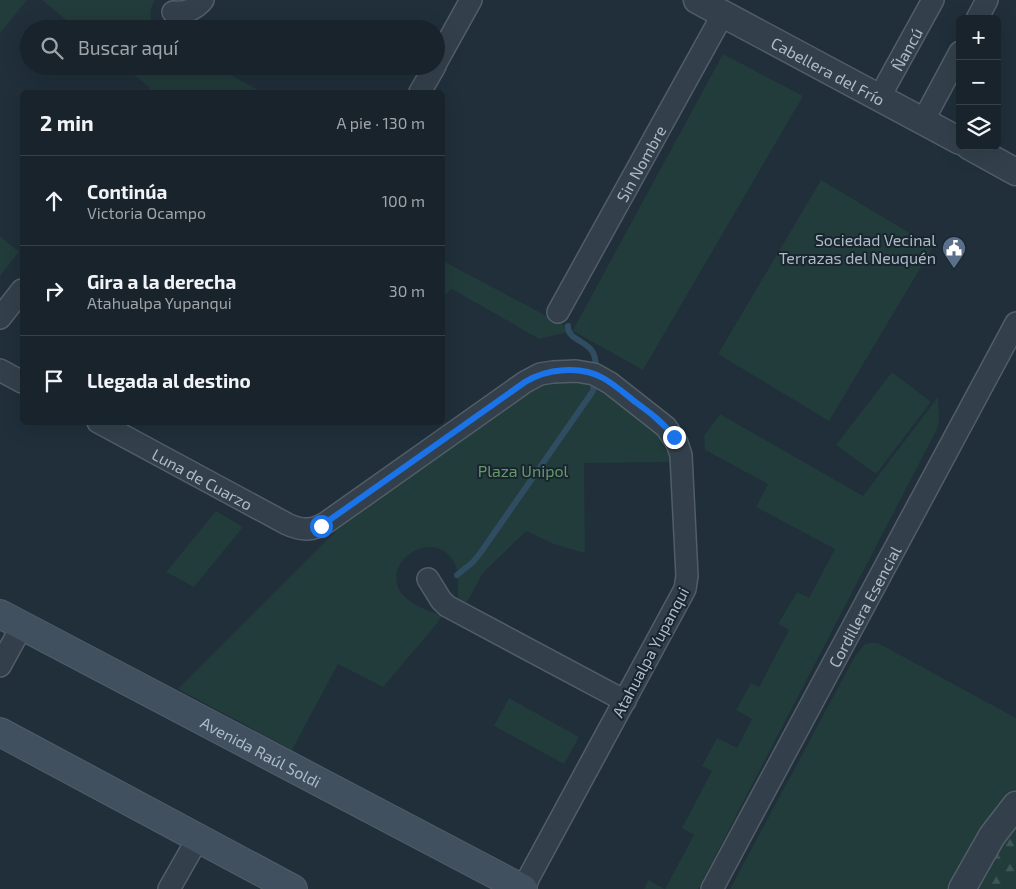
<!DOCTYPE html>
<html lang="es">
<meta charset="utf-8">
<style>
body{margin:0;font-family:"Exo 2",sans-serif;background:#212b34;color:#f1f3f6}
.controls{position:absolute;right:15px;top:15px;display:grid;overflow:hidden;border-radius:8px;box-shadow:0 5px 20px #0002}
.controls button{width:45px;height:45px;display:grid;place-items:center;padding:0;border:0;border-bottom:1px solid #364048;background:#18232c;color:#f1f3f6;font:25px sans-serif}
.stop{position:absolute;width:15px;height:15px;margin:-11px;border:4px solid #1a73e8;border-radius:50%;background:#fff}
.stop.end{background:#1a73e8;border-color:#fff;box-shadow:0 1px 5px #0008}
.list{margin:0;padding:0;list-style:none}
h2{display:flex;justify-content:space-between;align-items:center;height:65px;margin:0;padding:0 20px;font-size:21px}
h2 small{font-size:16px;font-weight:400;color:#9fa4a9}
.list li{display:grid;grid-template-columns:32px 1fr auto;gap:15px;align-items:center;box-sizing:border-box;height:90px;padding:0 20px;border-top:1px solid #364048}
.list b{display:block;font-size:19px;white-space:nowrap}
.list p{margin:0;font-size:16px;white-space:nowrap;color:#9fa4a9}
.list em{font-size:16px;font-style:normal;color:#9fa4a9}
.icon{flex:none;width:28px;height:28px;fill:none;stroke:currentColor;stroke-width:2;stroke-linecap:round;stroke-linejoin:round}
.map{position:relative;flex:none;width:1016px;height:889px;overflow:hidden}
.search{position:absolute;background:#18232c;box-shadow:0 5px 20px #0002;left:20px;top:20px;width:425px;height:55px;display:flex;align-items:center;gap:12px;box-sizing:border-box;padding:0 18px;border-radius:28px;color:#9fa4a9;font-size:19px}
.panel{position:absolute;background:#18232c;box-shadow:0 5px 20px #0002;left:20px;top:90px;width:425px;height:335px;border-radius:8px}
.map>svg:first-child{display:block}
.green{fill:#223b3b}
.forest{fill:url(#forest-firs)}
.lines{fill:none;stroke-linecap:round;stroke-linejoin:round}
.stream{stroke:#304c61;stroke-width:6}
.minor-casing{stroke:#515e68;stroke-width:24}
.tertiary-casing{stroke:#515e68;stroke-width:29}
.secondary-casing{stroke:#515e68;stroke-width:30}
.minor{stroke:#33404b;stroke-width:21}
.tertiary{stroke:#33404b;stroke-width:26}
.secondary{stroke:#41505e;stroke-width:28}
.route{stroke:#1a73e8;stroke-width:6}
.labels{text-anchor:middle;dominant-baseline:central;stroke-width:4;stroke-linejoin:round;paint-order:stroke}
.street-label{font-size:16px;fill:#aebbc7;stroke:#19252f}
.poi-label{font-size:16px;fill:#aebbc7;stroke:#19252f;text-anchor:end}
.park-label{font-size:16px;fill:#649968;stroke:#19252f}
</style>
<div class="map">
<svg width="1016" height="889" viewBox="0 0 1016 889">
<defs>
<pattern id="forest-firs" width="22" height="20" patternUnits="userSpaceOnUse" patternTransform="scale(1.25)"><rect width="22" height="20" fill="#223b3b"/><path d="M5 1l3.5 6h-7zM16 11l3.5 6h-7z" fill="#405556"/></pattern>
</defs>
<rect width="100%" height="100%" fill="#202f3a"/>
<!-- green -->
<path class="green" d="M 0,0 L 27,0 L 0,33 Z
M 42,0 L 155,0 C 149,10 149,19 155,29 L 77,29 Z
M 723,54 L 803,96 L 643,370 L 573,331 L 539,339 L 452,289 L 443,296 L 443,261 L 573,330 Z
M 124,66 L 214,66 L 262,92 L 147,92 L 150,88 Z
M 821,180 L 933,247 L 829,421 L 718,354 Z
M 0,236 L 19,252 L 0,276 Z
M 892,372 L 931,402 L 876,474 L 836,445 Z
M 548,381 L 584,381 L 594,383 C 623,405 662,425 674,462 L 584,463 L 585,553 L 554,544 L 526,531 L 483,573 L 465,606 L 459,599 C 456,588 460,575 455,564 C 435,523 375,565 404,596 C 413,606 430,611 442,616 L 435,626 L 383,687 L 338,664 L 292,750 L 178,689 L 336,531 L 530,389 Z
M 938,397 L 939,421 L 937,429 L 698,889 L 644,889 L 648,880 L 665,889 L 694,835 L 682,828 L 712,771 L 702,766 L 717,738 L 737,748 L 752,719 L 736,710 L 751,683 L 759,687 L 789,630 L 778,624 L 797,592 L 809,598 L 835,549 L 756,507 L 768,484 L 705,450 L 704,436 L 720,414 L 863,496 Z
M 216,511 L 243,527 L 194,587 L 166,572 Z
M 869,643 L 878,643 L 1016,718 L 1016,789 L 1003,802 L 949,889 L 730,889 L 855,656 L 864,645 Z
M 509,698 L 579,737 L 564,764 L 494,726 Z"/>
<!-- forest -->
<path class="forest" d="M 1016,822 L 1016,889 L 974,889 Z"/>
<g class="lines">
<!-- stream -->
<path class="stream" d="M 457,575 L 473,562 L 481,552 L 593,391 C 594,379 599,361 592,351 C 586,341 567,339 568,326"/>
<!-- minor casing -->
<g class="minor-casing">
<g id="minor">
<path d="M 173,12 C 186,13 195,10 203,0"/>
<path d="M 977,19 L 987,0"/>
<path d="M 436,63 L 471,0"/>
<path d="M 420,92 L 435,66"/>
<path id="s1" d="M 879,98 L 933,0"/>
<path d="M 923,121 L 960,52"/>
<path id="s2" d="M 558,312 L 723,14"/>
<path d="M 0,318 L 22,290"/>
<path d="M 0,370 L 22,382"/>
<path id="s3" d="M 98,422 L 287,524 C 302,531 313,531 327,522 L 525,382 L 540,374 L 553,372 L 576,371 L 594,374 L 610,383 L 666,427 L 677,443 L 681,455 L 687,576 L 685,589 L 529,877 L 524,889"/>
<path d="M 428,579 L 441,600 L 447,606 L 625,701"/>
<path d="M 0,666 L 22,626"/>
<path d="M 169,889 L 198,838"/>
<path id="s4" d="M 712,889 L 1016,323"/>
</g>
</g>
<!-- tertiary casing -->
<g class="tertiary-casing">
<g id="tertiary">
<path id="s5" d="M 697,0 L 960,141"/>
<path d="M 969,146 L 1016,172"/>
<path d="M 962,889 L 992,836 L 1016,805"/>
</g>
</g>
<!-- secondary casing -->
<g class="secondary-casing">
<g id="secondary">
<path id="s6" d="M 0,614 L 523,889"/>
<path d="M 0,732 L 293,889"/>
</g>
</g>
<!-- minor -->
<use href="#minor" class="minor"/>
<!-- tertiary -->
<use href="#tertiary" class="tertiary"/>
<!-- secondary -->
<use href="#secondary" class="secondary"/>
</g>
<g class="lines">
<!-- route -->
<path class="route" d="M 321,526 L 525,382 C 546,369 580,365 603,378 C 614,384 624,393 634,401 C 649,412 663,422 674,437"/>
</g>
<!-- icons -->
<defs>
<g id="civic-pin" transform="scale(1.25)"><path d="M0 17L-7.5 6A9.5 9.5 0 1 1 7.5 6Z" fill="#5c6f8a" stroke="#19252f"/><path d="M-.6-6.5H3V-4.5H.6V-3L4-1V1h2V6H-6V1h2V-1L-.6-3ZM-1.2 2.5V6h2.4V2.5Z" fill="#fff"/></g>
</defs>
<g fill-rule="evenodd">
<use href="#civic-pin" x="954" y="248"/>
</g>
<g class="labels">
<!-- street labels -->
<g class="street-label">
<text stroke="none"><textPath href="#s1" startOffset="56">Ñancú</textPath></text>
<text stroke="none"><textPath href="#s5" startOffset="149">Cabellera del Frío</textPath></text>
<text stroke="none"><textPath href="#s2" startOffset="170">Sin Nombre</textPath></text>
<text stroke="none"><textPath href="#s3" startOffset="119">Luna de Cuarzo</textPath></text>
<text stroke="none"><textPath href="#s4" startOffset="321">Cordillera Esencial</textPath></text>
<text transform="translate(650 652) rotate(-62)">Atahualpa Yupanqui</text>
<text stroke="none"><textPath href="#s6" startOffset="295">Avenida Raúl Soldi</textPath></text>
</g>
<!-- poi labels -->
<g class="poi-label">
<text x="936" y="239">Sociedad Vecinal<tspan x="936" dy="18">Terrazas del Neuquén</tspan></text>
</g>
<!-- park labels -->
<g class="park-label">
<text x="523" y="470">Plaza Unipol</text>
</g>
</g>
</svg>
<div class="controls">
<button>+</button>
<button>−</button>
<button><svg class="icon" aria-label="layers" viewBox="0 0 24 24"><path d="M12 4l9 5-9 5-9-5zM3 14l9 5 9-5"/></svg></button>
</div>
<div class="stop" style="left:321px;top:526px"></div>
<div class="stop end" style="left:674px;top:437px"></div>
<div class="search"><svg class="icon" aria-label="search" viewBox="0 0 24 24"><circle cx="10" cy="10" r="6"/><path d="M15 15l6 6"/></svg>Buscar aquí</div>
<section class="panel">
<h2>2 min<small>A pie · 130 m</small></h2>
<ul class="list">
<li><svg class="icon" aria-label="ahead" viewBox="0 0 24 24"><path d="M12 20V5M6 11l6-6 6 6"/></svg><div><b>Continúa</b><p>Victoria Ocampo</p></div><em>100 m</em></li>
<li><svg class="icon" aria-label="right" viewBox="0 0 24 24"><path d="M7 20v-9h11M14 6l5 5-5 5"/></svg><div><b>Gira a la derecha</b><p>Atahualpa Yupanqui</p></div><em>30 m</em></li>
<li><svg class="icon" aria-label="arrive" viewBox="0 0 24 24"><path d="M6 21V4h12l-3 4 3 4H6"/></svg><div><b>Llegada al destino</b></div></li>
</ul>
</section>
</div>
